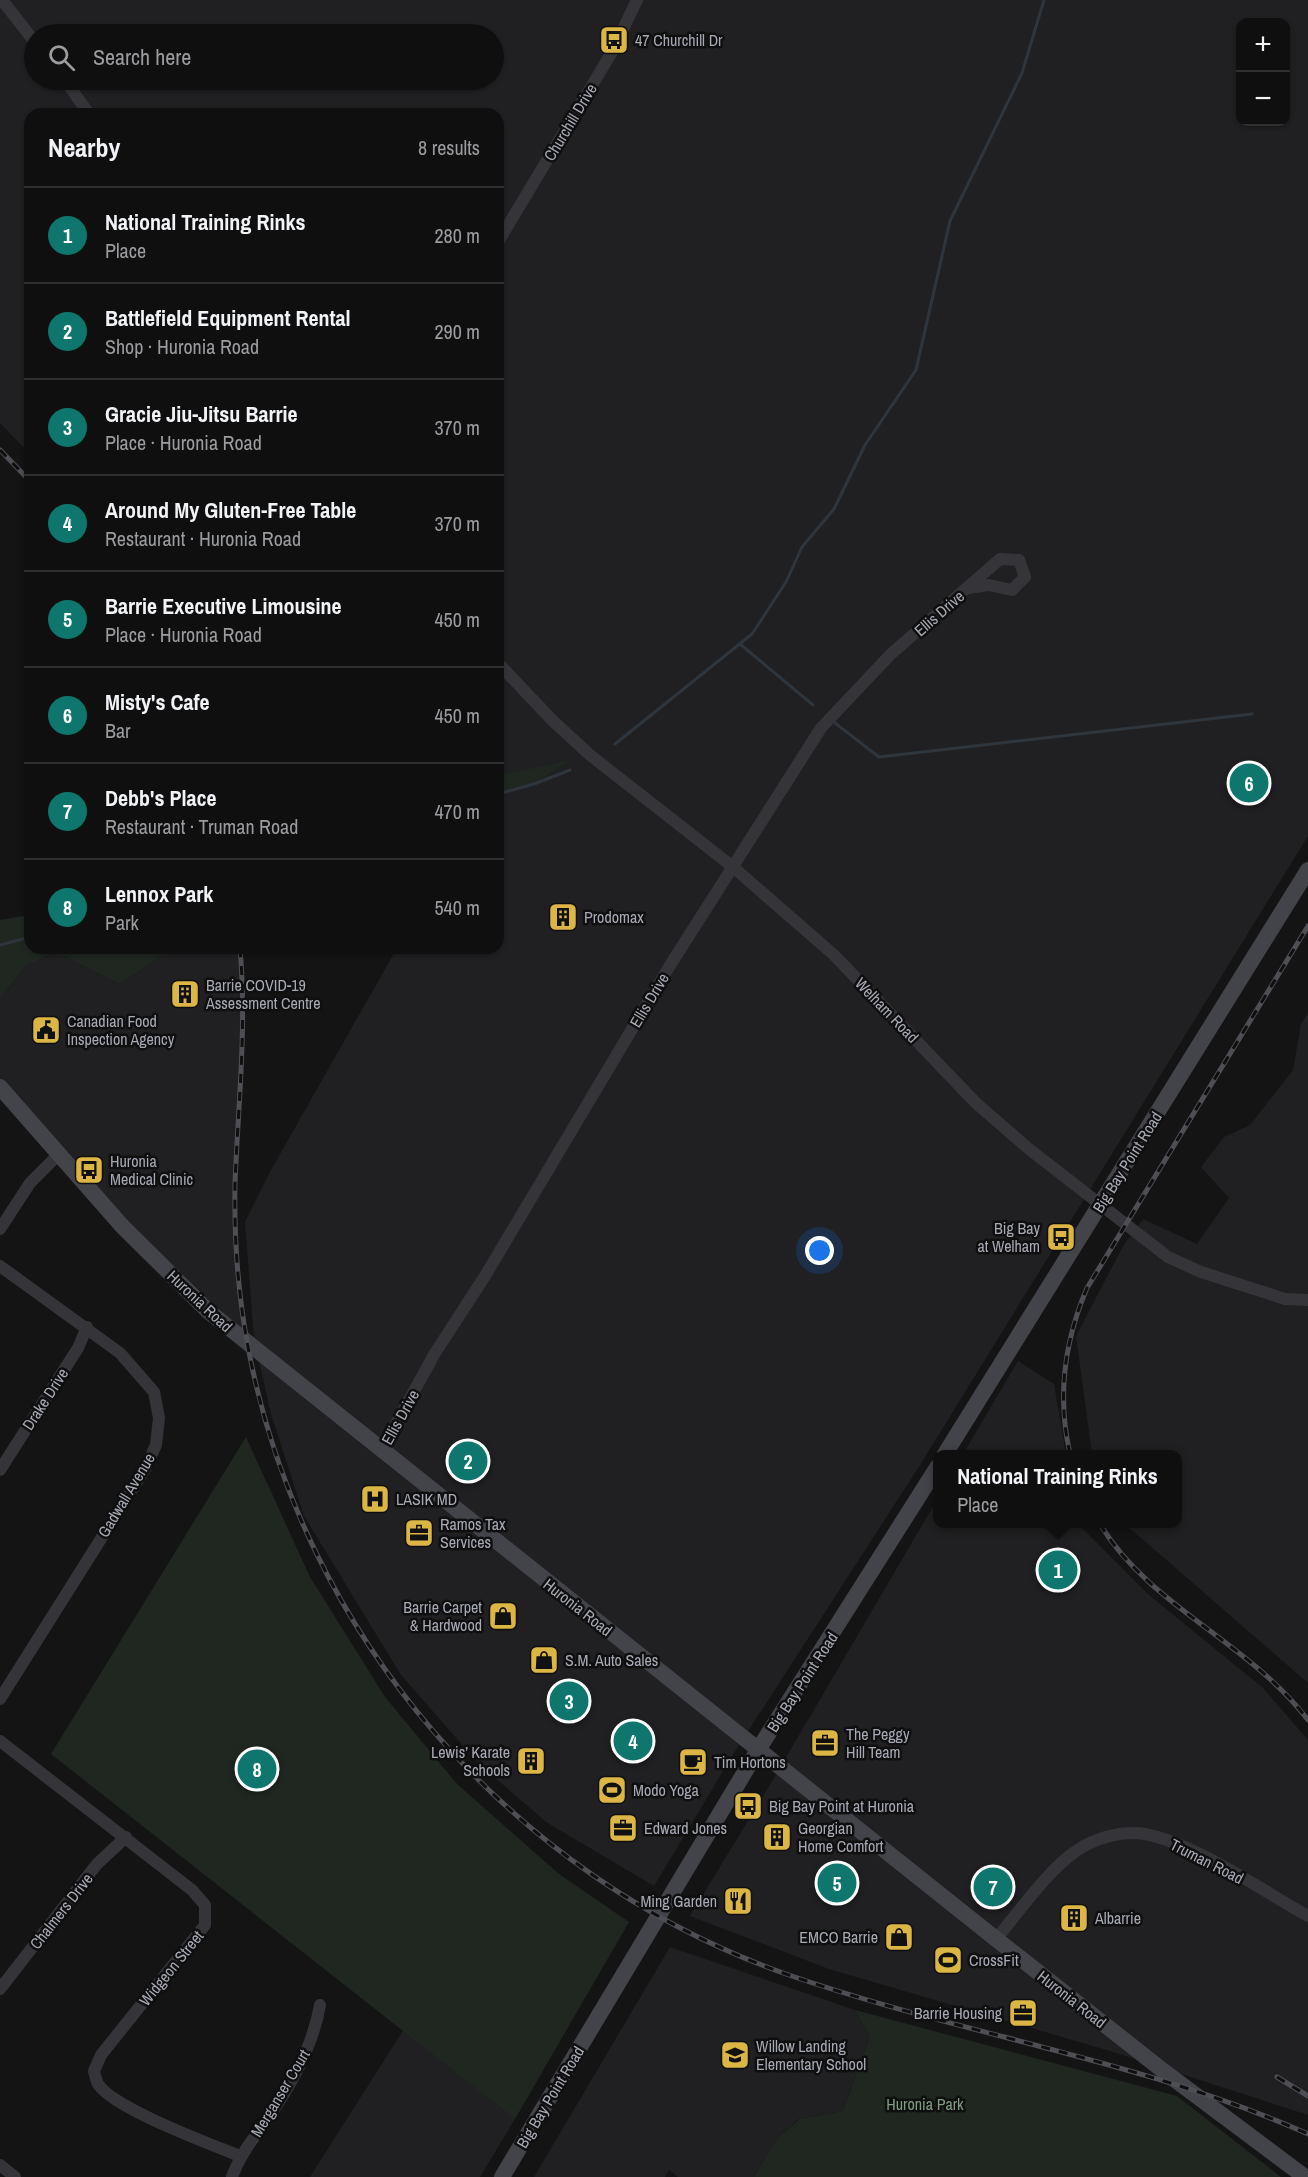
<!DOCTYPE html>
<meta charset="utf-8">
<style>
body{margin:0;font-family:"Archivo Narrow",sans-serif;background:#1d1d1e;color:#f1f3f6}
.controls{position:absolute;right:18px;top:18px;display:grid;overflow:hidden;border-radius:12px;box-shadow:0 2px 4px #0004}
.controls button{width:54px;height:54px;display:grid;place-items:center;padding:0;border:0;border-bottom:2px solid #2f2f30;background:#0f0f10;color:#f1f3f6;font:30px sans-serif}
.you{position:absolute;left:820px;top:1251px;width:21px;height:21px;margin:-15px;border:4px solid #fff;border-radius:50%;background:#1a73e8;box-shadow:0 0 0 9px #1a73e833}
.badge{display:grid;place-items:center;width:39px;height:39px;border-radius:50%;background:#0f766e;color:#fff;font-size:20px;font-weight:700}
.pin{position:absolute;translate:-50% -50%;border:3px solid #fff;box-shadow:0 2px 6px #0006}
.popup{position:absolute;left:933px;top:1450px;width:249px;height:78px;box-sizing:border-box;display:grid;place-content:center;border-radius:12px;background:#0f0f10;filter:drop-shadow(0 2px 4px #0005);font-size:20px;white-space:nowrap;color:#9b9c9f}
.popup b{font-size:22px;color:#f1f3f6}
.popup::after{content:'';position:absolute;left:50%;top:100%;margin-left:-12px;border:12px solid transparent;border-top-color:#0f0f10}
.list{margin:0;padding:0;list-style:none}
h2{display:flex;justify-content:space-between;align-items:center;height:78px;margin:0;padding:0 24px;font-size:26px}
h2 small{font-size:20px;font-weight:400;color:#9b9c9f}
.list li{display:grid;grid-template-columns:39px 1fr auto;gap:18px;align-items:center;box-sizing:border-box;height:96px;padding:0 24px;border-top:2px solid #2f2f30}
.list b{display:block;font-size:22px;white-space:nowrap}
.list p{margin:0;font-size:20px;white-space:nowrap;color:#9b9c9f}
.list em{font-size:20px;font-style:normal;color:#9b9c9f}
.icon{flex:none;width:33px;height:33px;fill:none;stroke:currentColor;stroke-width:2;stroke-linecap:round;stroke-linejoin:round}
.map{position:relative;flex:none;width:1308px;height:2177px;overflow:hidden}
.search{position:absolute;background:#0f0f10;box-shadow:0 2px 4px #0004;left:24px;top:24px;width:480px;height:66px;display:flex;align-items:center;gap:15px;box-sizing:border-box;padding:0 21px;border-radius:33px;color:#9b9c9f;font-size:22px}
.panel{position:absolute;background:#0f0f10;box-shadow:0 2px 4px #0004;left:24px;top:108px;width:480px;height:846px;border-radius:18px}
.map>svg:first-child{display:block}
.built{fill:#202022;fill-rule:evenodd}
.green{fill:#202721}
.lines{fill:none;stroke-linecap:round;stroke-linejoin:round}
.stream{stroke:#2e353c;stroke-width:3}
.street{stroke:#353539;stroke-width:12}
.secondary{stroke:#434449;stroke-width:16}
.rail-casing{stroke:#4e4f54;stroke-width:5}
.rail{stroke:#0f0f10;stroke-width:3;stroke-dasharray:9;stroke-linecap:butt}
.labels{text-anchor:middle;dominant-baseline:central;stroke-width:5;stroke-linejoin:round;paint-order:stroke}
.poi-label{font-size:16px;fill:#a7aab4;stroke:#0f0f10;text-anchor:start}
.street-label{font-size:16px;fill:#a7aab4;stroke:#0f0f10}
.park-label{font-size:16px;fill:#809d84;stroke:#0f0f10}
</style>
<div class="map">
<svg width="1308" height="2177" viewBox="0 0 1308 2177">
<rect width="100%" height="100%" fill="#141415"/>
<!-- built -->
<path class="built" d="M 0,0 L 1308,0 L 1308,836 L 920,1465 L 734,1753 L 654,1886 L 546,1822 L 479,1764 L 401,1675 L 304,1516 L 271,1414 L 254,1339 L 245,1222 L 271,1170 L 397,948 L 498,948 L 498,794 L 534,784 L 569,761 L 498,775 L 498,114 L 30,114 L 30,454 L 0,423 ZM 1240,22 L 1286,22 L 1286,122 L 1240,122 ZM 34,34 L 494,34 L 494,80 L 34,80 Z
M 173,948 L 240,948 L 244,1026 L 235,1212 L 236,1248 L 248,1344 L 208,1311 L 0,1087 L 0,998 L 26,966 L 56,952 L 120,984 Z
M 1308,1012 L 1308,1683 L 1125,1524 L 1178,1524 L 1178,1454 L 1092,1454 L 1076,1336 L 1123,1246 L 1143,1219 L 1197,1244 L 1229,1198 L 1201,1167 L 1224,1137 L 1250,1125 L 1293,1070 L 1301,1024 Z
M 1018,1361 L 1054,1384 L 1066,1454 L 963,1454 Z
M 938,1498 L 938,1524 L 1078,1524 L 1149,1595 L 1263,1688 L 1308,1740 L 1308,2115 L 1110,2051 L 829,1969 L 690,1916 L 771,1783 Z
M 670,1947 L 855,2010 L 870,2037 L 843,2111 L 799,2119 L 777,2138 L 754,2177 L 678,2177 L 669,2170 L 665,2177 L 534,2177 Z
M 404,2029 L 515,2119 L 480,2177 L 310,2177 Z"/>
<!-- green -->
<path class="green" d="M 571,760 L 534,784 L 498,794 L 498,775 Z
M 30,915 L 30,948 L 173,948 L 120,984 L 56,952 L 26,966 L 0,998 L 0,920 Z
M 246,1437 L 310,1577 L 385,1697 L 457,1784 L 559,1874 L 629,1922 L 515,2119 L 51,1754 Z
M 855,2010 L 1177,2096 L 1281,2177 L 754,2177 L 777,2138 L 800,2119 L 843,2111 L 870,2037 Z"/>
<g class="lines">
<!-- stream -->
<path class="stream" d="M 740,644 L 813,705
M 835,723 L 879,757 L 1252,714
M 615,744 L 752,634 L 786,582 L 802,547 L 834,509 L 865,445 L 916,370 L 950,221 L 1022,73 L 1044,0
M 498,794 L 534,784 L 570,770
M 0,945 L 30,937"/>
<!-- street -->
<path class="street" d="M 2,0 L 34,41
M 65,80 L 89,114
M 498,242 L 612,52 L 637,0
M 498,663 L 552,720 L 590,755 L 733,867 L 834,955 L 976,1103 L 1029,1149 L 1168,1257 L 1201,1272 L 1285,1299 L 1308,1300
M 0,1229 L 30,1183 L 59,1154
M 0,1266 L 120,1353 L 154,1392 L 159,1418 L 156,1445 L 145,1469 L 0,1699
M 381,1451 L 435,1353 L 485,1276 L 669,967 L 821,728 L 891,654 L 1000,559 L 1019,560 L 1025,577 L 1012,590 L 989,585 L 968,588
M 0,1470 L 78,1348 L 87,1327
M 0,1741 L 192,1890 L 205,1905 L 205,1925 L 101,2055 L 94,2071 C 95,2075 96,2080 98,2084 C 113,2108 210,2144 240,2156
M 996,1939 C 1019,1912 1047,1871 1076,1851 C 1095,1838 1122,1830 1145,1834 C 1194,1843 1263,1891 1308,1916
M 0,1989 L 97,1864 L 126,1837
M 0,2165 L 15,2177
M 232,2177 C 240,2154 254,2138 268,2118 C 292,2084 313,2046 320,2005"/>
<!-- secondary -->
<path class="secondary" d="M 0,1087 L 122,1226 L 208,1311 L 996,1939 L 1166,2073 L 1305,2177
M 945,1454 L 1308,870
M 502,2177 L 758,1750 L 938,1466"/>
<!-- rail casing -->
<g class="rail-casing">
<path id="rail" d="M 0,450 L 30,481
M 240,948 C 247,1028 238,1105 235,1184 C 234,1239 238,1294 248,1347 C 302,1635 511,1877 786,1974 C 958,2034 1142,2060 1308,2134
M 1070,1454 C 1057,1397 1064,1342 1087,1288 L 1308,926
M 1100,1524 C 1148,1605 1250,1643 1308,1720
M 1277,2077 L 1308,2096"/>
</g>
<!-- rail -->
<use href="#rail" class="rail"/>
</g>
<!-- icons -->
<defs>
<g id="bus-square" transform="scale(1.5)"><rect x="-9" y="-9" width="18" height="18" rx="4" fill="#dcb645" stroke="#0f0f10"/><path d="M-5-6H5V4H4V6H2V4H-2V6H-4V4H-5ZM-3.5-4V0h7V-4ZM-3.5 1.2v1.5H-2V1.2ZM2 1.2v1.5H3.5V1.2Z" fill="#111"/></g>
<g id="building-square" transform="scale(1.5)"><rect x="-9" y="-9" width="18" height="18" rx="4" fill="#dcb645" stroke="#0f0f10"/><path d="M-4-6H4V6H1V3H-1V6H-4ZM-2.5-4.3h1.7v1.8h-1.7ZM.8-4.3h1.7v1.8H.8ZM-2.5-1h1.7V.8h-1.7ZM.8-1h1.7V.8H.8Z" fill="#111"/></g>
<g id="civic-square" transform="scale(1.5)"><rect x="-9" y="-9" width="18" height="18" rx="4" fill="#dcb645" stroke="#0f0f10"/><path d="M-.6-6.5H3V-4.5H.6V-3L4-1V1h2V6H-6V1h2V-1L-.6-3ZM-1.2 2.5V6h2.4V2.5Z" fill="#111"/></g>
<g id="hospital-square" transform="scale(1.5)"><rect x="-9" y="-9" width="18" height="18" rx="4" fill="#dcb645" stroke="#0f0f10"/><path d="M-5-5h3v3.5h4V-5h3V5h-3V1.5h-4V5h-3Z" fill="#111"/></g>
<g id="office-square" transform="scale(1.5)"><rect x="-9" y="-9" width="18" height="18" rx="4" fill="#dcb645" stroke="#0f0f10"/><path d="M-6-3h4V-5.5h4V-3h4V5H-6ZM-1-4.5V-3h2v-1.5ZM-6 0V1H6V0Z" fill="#111"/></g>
<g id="shop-square" transform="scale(1.5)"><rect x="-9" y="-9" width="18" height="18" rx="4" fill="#dcb645" stroke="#0f0f10"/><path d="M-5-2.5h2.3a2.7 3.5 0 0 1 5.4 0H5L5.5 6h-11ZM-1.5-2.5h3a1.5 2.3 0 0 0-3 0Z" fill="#111"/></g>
<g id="cafe-square" transform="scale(1.5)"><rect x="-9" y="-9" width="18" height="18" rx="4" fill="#dcb645" stroke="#0f0f10"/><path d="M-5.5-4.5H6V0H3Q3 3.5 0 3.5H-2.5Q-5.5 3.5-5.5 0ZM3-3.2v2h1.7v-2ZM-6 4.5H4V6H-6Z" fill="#111"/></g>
<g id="stadium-square" transform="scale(1.5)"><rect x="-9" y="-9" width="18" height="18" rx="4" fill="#dcb645" stroke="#0f0f10"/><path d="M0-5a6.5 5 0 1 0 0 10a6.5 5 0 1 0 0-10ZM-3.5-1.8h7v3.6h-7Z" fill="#111"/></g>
<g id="restaurant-square" transform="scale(1.5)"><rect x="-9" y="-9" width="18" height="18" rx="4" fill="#dcb645" stroke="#0f0f10"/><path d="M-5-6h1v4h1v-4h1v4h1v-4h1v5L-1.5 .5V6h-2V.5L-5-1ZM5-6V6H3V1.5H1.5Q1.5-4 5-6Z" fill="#111"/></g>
<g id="school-square" transform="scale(1.5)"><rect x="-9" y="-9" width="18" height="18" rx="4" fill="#dcb645" stroke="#0f0f10"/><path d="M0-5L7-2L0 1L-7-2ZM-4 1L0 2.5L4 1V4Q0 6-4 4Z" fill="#111"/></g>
</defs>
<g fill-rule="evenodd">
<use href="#bus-square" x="614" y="40"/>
<use href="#building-square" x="563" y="917"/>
<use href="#building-square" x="185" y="994"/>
<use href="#civic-square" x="46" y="1030"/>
<use href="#bus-square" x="89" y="1170"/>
<use href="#bus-square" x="1061" y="1237"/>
<use href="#hospital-square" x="375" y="1499"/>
<use href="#office-square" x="419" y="1533"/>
<use href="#shop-square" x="503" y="1616"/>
<use href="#shop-square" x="544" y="1660"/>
<use href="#office-square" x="825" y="1743"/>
<use href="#building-square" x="531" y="1761"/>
<use href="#cafe-square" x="693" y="1762"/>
<use href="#stadium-square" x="612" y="1790"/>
<use href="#bus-square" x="748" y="1806"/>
<use href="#office-square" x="623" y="1828"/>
<use href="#building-square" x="777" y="1837"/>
<use href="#restaurant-square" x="738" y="1901"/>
<use href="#building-square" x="1074" y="1918"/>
<use href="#shop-square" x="899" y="1937"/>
<use href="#stadium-square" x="948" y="1960"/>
<use href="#office-square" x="1023" y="2013"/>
<use href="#school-square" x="735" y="2055"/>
</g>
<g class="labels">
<!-- poi labels -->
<g class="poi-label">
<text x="635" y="40">47 Churchill Dr</text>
<text x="584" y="917">Prodomax</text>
<text x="206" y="985">Barrie COVID-19<tspan x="206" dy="18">Assessment Centre</tspan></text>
<text x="67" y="1021">Canadian Food<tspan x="67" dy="18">Inspection Agency</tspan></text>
<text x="110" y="1161">Huronia<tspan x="110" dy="18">Medical Clinic</tspan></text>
<text x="1040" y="1228" text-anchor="end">Big Bay<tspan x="1040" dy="18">at Welham</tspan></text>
<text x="396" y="1499">LASIK MD</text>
<text x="440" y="1524">Ramos Tax<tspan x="440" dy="18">Services</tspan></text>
<text x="482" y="1607" text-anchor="end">Barrie Carpet<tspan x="482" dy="18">&amp; Hardwood</tspan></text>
<text x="565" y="1660">S.M. Auto Sales</text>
<text x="846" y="1734">The Peggy<tspan x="846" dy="18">Hill Team</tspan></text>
<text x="510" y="1752" text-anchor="end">Lewis’ Karate<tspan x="510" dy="18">Schools</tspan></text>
<text x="714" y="1762">Tim Hortons</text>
<text x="633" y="1790">Modo Yoga</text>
<text x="769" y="1806">Big Bay Point at Huronia</text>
<text x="644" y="1828">Edward Jones</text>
<text x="798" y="1828">Georgian<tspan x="798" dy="18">Home Comfort</tspan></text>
<text x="717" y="1901" text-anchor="end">Ming Garden</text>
<text x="1095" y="1918">Albarrie</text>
<text x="878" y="1937" text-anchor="end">EMCO Barrie</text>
<text x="969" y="1960">CrossFit</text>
<text x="1002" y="2013" text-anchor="end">Barrie Housing</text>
<text x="756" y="2046">Willow Landing<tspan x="756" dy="18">Elementary School</tspan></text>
</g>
<!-- street labels -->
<g class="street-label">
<text transform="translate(570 122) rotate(-59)">Churchill Drive</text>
<text transform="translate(939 613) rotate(-41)">Ellis Drive</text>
<text transform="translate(649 1000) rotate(-59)">Ellis Drive</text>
<text transform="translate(887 1010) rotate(46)">Welham Road</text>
<text transform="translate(1127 1162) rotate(-58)">Big Bay Point Road</text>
<text transform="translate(200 1301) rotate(43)">Huronia Road</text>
<text transform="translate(45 1399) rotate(-57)">Drake Drive</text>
<text transform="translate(400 1417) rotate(-61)">Ellis Drive</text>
<text transform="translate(126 1495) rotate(-59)">Gadwall Avenue</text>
<text transform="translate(578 1607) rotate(38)">Huronia Road</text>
<text transform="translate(802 1682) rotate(-57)">Big Bay Point Road</text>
<text transform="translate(1207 1861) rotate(27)">Truman Road</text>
<text transform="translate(61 1911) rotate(-52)">Chalmers Drive</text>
<text transform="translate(171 1968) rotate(-51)">Widgeon Street</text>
<text transform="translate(1072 1999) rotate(38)">Huronia Road</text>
<text transform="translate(280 2093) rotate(-59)">Merganser Court</text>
<text transform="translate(550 2097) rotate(-59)">Big Bay Point Road</text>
</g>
<!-- park labels -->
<g class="park-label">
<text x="925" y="2104">Huronia Park</text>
</g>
</g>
</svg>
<div class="controls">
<button>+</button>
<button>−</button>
</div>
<div class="you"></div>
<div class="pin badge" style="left:1058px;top:1570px">1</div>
<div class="popup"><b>National Training Rinks</b>Place</div>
<div class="pin badge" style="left:468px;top:1461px">2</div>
<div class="pin badge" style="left:569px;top:1701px">3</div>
<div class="pin badge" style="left:633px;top:1741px">4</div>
<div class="pin badge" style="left:837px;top:1883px">5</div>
<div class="pin badge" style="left:1249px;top:783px">6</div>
<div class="pin badge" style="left:993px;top:1887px">7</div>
<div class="pin badge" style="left:257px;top:1769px">8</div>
<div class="search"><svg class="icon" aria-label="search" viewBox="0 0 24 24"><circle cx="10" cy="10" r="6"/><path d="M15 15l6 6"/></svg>Search here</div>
<section class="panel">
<h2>Nearby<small>8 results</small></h2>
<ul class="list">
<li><span class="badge">1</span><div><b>National Training Rinks</b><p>Place</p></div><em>280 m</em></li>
<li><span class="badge">2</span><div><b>Battlefield Equipment Rental</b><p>Shop · Huronia Road</p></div><em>290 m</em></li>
<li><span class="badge">3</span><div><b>Gracie Jiu-Jitsu Barrie</b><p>Place · Huronia Road</p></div><em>370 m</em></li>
<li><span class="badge">4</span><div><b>Around My Gluten-Free Table</b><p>Restaurant · Huronia Road</p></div><em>370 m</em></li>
<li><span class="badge">5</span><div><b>Barrie Executive Limousine</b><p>Place · Huronia Road</p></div><em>450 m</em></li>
<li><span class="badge">6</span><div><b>Misty's Cafe</b><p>Bar</p></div><em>450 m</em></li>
<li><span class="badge">7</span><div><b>Debb's Place</b><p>Restaurant · Truman Road</p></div><em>470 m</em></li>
<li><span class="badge">8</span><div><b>Lennox Park</b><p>Park</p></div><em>540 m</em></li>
</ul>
</section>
</div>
